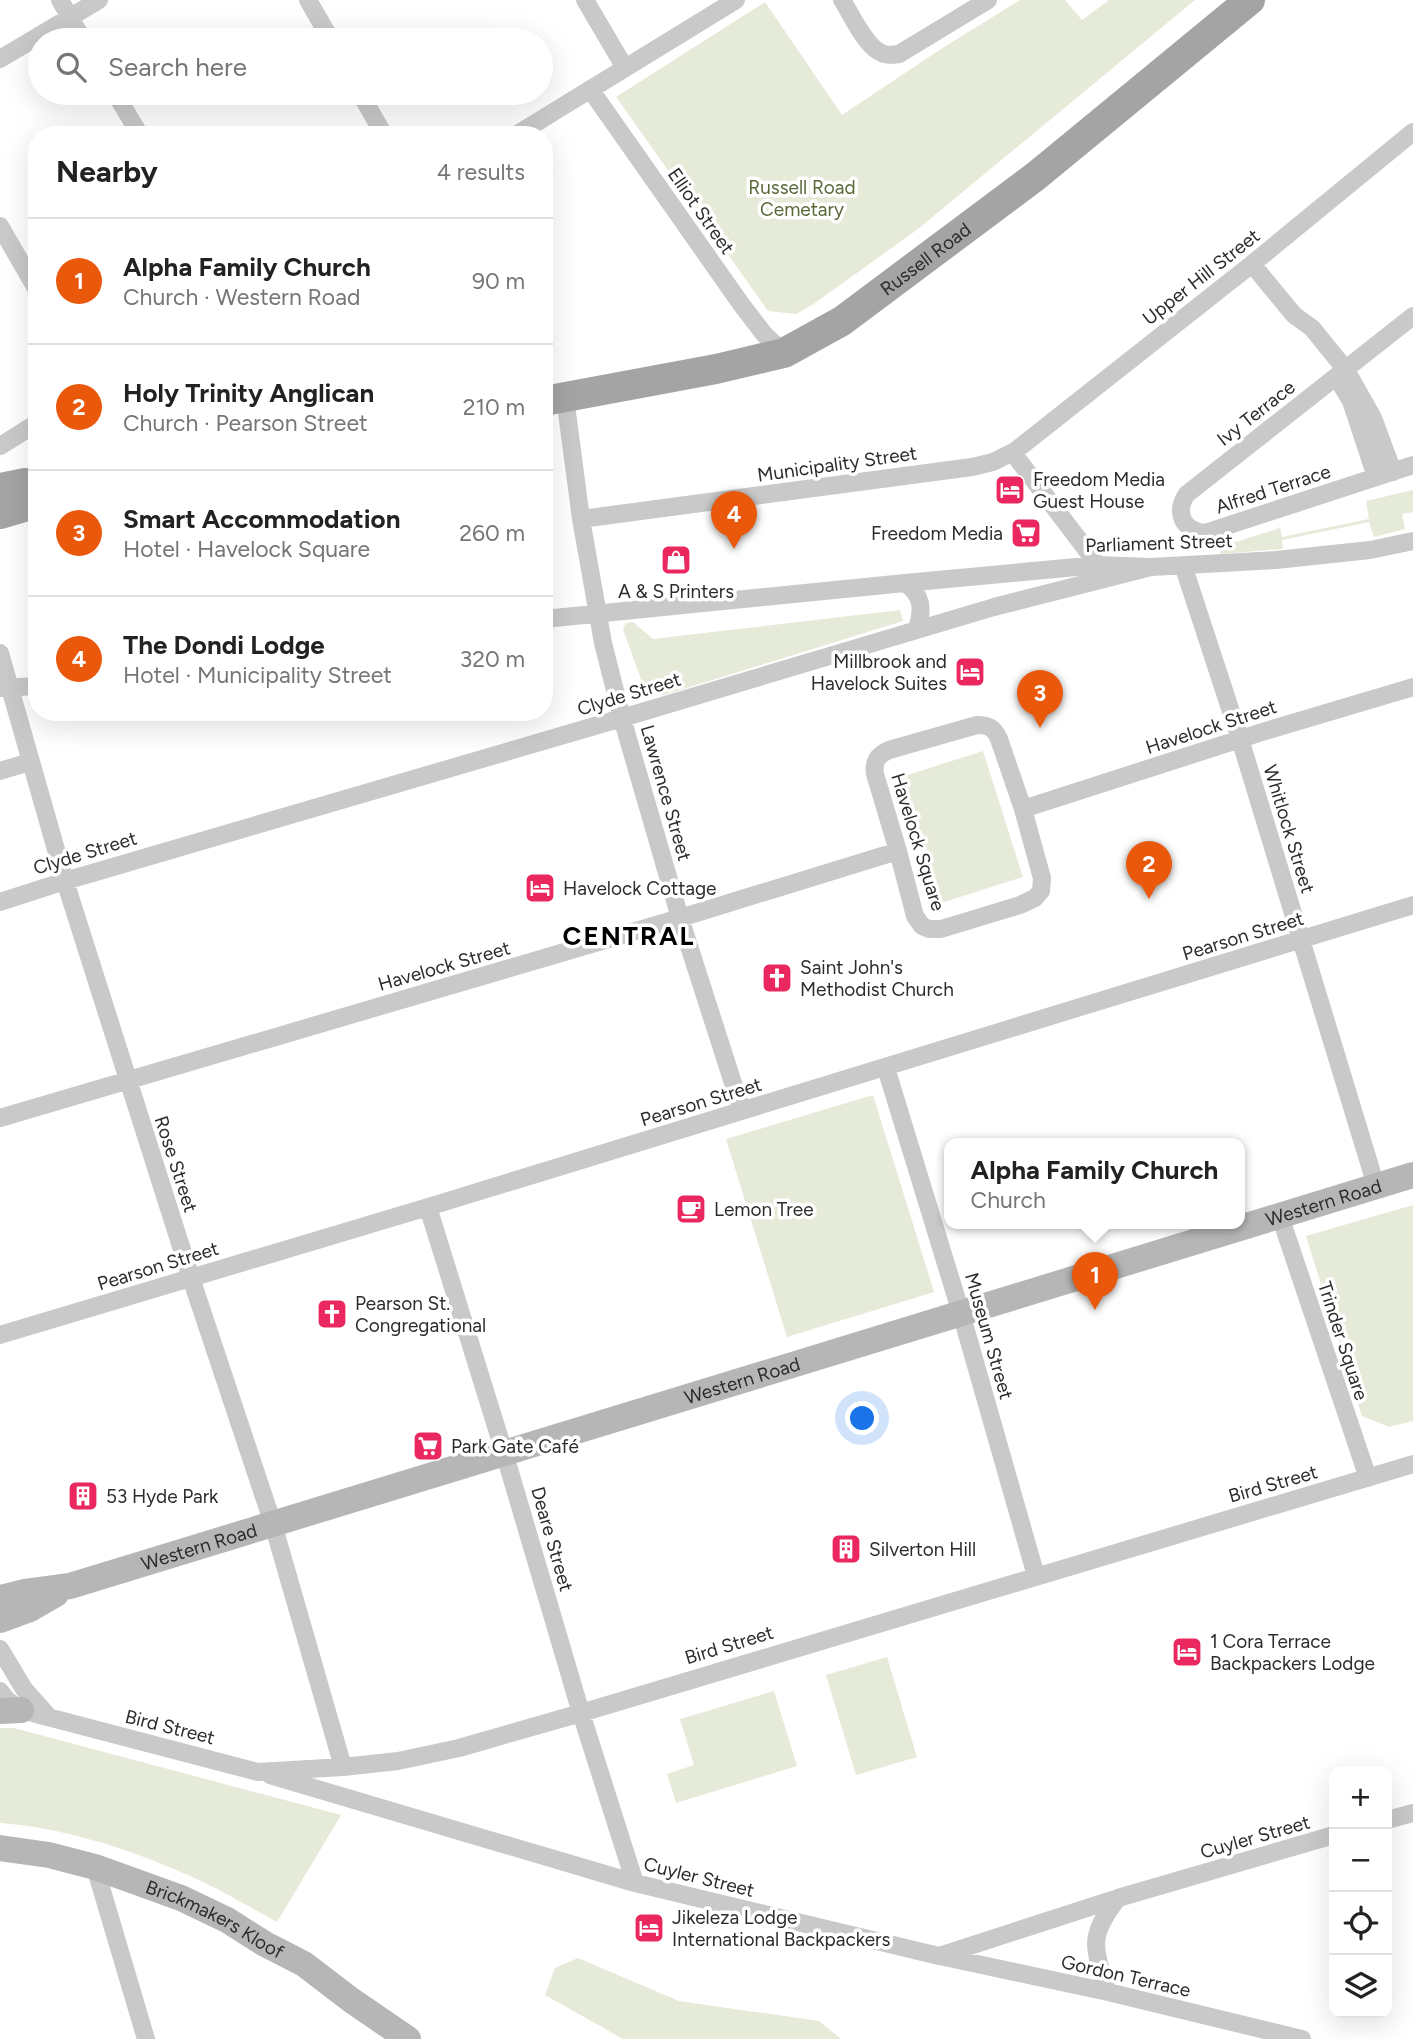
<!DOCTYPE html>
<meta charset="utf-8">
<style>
body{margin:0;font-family:Figtree,sans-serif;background:#f2f2f2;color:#222}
.controls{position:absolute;right:21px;bottom:21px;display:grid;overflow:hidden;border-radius:14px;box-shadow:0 7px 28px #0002}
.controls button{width:63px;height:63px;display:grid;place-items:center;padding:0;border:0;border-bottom:2px solid #e0e0e0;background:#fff;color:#222;font:35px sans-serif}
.you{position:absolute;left:863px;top:1419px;width:24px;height:24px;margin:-18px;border:5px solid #fff;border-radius:50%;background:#1a73e8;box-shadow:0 0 0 10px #1a73e833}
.badge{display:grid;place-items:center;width:46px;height:46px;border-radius:50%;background:#ea580c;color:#fff;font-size:23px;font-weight:700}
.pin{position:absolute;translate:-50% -58px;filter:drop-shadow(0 2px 4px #0008)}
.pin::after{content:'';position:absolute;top:37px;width:24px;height:21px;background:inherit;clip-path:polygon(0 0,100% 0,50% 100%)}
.popup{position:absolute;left:944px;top:1138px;width:301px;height:91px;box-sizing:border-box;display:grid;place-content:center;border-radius:14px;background:#fff;filter:drop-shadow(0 2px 5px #0005);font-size:23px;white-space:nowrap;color:#767676}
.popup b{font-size:26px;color:#222}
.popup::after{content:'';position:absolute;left:50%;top:100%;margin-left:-14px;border:14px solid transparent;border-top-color:#fff}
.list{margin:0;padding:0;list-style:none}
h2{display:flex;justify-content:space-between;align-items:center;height:91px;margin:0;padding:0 28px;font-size:30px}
h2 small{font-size:23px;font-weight:400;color:#767676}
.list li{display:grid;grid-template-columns:46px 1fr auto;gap:21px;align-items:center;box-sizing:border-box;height:126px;padding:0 28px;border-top:2px solid #e0e0e0}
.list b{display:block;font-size:26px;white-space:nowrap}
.list p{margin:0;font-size:23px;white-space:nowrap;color:#767676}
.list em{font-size:23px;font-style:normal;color:#767676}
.icon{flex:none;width:38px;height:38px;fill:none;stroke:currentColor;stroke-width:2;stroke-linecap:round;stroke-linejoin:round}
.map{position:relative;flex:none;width:1413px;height:2039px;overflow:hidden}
.search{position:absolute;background:#fff;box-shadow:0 7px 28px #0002;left:28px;top:28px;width:525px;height:77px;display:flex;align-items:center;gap:18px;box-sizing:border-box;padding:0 24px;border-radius:38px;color:#767676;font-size:26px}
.panel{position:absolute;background:#fff;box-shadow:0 7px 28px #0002;left:28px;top:126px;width:525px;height:595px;border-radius:28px}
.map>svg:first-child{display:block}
.green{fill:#e6ead8}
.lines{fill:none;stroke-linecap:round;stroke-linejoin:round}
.street{stroke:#c9c9c9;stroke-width:18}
.secondary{stroke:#b6b6b6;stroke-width:26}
.primary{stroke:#a4a4a4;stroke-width:30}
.labels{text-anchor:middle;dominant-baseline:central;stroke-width:7;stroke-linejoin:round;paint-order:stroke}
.park-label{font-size:19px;fill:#596838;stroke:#fff}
.street-label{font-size:19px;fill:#2c2c2c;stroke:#fff}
.poi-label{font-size:19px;fill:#2c2c2c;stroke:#fff;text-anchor:start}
.district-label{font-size:26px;font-weight:bold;letter-spacing:2px;fill:#000;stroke:#fff}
</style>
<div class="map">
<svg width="1413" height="2039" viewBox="0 0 1413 2039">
<rect width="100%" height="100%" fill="#fff"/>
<!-- green -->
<path class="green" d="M 1020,0 L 1065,0 L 1082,20 L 1109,0 L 1195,0 L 918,229 L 815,303 L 796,314 L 768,311 L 616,97 L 765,2 L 842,115 L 941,49 Z
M 1413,490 L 1413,512 L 1402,514 L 1405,529 L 1374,537 L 1369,522 L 1282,540 L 1283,549 L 1220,554 L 1220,547 L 1280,528 L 1282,537 L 1369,519 L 1366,501 Z
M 900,610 L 903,621 L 664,695 L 652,693 L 643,685 L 623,629 L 626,623 L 633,622 L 653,639 Z
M 983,751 L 1023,877 L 938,904 L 898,778 Z
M 873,1095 L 934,1292 L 787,1337 L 726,1139 Z
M 1413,1205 L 1413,1421 L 1389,1427 L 1362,1416 L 1306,1236 Z
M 887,1657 L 917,1757 L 856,1775 L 826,1675 Z
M 774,1691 L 797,1766 L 676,1803 L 667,1774 L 694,1765 L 680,1719 Z
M 0,1728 L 14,1728 L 341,1815 L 277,1922 C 244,1904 211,1884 176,1870 C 124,1847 57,1827 0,1823 Z
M 578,1958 L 679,2001 L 819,2021 L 841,2039 L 623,2039 L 545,1995 L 555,1968 Z"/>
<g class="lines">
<!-- street -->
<path class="street" d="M 60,0 L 83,40
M 308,0 L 331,40
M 585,0 L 625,68
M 842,0 C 851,14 864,43 878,51 C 885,56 892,55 899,54 L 988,0
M 0,59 L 99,0
M 590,89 L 741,304 L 764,334 L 784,353
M 115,93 L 140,135
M 360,93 L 384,135
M 516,135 L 736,0
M 0,226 L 37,290
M 1252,264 L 1294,315 L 1312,328 L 1346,370 L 1373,418 L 1393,472
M 1413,316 L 1187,494 C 1174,512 1183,531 1205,533 L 1413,465
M 1342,386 L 1351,401 L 1376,477
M 565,397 L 581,519 L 603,643 L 622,718 L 680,918 L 742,1111
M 0,446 L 37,423
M 1013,453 L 1098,565
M 581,519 L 972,467 L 993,462 L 1015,451 L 1252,264 L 1413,132
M 1183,565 L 1240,739 L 1376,1186
M 905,583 C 923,595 923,610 917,629
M 544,619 L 905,583 L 1098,565 L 1151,567 L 1276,560 L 1370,550 L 1413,541
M 0,653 L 65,881 L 191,1278 L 273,1524 L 343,1767
M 0,688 L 37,686
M 977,725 C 989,725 994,728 999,739 L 1023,809 L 1042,878 L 1041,891 L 1035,898 L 1020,905 L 941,929 L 929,929 L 922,926 L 915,916 L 898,851 L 875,774 C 873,761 878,755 889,750 Z
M 0,771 L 30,762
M 1023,809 L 1259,733 L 1413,687
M 0,902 L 65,881 L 622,718 L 994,607 L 1151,567
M 886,1068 L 961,1313 L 1036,1576
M 0,1118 L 680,918 L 898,851
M 428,1207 L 504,1452 L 581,1713 L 635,1883
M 1280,1216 L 1368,1478
M 0,1335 L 428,1207 L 1413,905
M 0,1649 L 24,1689 L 49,1717
M 0,1691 L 8,1701 L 21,1710 L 258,1772 L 343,1767 L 398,1761 L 459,1748 L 581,1713 L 1413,1464
M 270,1775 L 635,1883 L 939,1956 L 1118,1898 L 1334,1835
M 1387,1820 L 1413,1813
M 95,1867 L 146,2039
M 940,1956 L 1108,1992 L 1302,2039
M 1108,1992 C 1094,1947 1087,1938 1118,1898"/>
<!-- secondary -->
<g class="secondary">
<path id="s1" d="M 0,1598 L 25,1592 L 70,1586 L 1413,1175"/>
<path d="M 0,1620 L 30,1609 L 56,1594"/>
<path d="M 0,1711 L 21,1710"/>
<path id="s2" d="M 0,1848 L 49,1855 L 95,1867 L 181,1898 L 227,1920 L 265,1944 L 304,1964 L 351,2000 L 408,2039"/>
</g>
<!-- primary -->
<g class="primary">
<path id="s3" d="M 544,401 L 716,369 L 784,353 L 842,321 L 1036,176 L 1250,0"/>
<path d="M 0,488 L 25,483 L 37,484"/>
<path d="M 0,514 L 37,503"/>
</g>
</g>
<!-- icons -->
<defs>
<g id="hotel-square" transform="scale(1.575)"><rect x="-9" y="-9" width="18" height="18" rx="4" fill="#ea275e" stroke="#fff"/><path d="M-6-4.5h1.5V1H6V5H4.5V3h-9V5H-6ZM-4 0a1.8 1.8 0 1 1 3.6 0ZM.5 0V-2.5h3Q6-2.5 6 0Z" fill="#fff"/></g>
<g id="supermarket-square" transform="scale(1.575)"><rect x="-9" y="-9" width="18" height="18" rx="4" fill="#ea275e" stroke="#fff"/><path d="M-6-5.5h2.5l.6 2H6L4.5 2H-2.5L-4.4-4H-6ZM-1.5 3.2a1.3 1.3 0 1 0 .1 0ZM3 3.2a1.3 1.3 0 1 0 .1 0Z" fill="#fff"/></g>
<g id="shop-square" transform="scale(1.575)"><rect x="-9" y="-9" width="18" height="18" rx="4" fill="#ea275e" stroke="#fff"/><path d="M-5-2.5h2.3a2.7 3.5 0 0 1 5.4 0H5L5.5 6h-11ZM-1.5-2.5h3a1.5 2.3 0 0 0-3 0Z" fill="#fff"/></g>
<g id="church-square" transform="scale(1.575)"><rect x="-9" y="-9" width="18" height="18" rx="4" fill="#ea275e" stroke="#fff"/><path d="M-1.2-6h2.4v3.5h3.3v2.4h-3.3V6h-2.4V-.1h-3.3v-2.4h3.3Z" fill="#fff"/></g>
<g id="cafe-square" transform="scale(1.575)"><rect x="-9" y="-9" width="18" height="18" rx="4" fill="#ea275e" stroke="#fff"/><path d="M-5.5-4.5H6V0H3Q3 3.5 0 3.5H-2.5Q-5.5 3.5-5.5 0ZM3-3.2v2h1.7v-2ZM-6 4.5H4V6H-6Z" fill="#fff"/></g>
<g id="building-square" transform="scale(1.575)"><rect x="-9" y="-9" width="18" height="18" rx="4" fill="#ea275e" stroke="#fff"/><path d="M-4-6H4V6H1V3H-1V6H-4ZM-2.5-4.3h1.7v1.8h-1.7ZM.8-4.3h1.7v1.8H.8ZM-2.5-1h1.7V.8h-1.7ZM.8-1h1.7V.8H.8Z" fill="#fff"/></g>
</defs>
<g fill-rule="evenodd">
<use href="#hotel-square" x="1010" y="490"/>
<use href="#supermarket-square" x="1026" y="533"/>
<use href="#shop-square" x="676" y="560"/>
<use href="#hotel-square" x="970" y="672"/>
<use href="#hotel-square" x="540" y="888"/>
<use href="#church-square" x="777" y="978"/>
<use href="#cafe-square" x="691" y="1209"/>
<use href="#church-square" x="332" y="1314"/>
<use href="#supermarket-square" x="428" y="1446"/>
<use href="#building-square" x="83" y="1496"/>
<use href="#building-square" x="846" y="1549"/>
<use href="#hotel-square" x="1187" y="1652"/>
<use href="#hotel-square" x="649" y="1928"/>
</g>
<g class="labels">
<!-- park labels -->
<g class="park-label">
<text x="802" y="187">Russell Road<tspan x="802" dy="22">Cemetary</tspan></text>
</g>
<!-- street labels -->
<g class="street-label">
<text transform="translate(701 211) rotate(55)">Elliot Street</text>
<text stroke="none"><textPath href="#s3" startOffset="415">Russell Road</textPath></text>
<text transform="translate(1201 277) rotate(-38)">Upper Hill Street</text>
<text transform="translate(1256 413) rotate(-38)">Ivy Terrace</text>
<text transform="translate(837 464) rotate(-8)">Municipality Street</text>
<text transform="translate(1273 489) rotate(-18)">Alfred Terrace</text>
<text transform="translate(1159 543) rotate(-2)">Parliament Street</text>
<text transform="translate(629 694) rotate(-17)">Clyde Street</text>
<text transform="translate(1211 727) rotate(-18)">Havelock Street</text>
<text transform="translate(666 793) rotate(74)">Lawrence Street</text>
<text transform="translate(1289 829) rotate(73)">Whitlock Street</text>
<text transform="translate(918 842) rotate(73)">Havelock Square</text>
<text transform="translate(85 853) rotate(-17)">Clyde Street</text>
<text transform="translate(1243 936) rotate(-17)">Pearson Street</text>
<text transform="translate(444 966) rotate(-16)">Havelock Street</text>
<text transform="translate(701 1102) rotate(-17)">Pearson Street</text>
<text transform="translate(176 1164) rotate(72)">Rose Street</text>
<text stroke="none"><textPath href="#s1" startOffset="1382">Western Road</textPath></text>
<text transform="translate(158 1266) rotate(-17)">Pearson Street</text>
<text transform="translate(989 1336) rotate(74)">Museum Street</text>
<text transform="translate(1343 1341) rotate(72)">Trinder Square</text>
<text stroke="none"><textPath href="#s1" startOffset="774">Western Road</textPath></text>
<text transform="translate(1273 1484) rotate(-16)">Bird Street</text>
<text transform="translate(552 1539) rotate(74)">Deare Street</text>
<text stroke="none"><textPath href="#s1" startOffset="206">Western Road</textPath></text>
<text transform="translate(729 1645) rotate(-17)">Bird Street</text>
<text transform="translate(170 1727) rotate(14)">Bird Street</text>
<text transform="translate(1255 1837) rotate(-16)">Cuyler Street</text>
<text transform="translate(699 1877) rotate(14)">Cuyler Street</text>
<text stroke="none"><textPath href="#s2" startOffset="228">Brickmakers Kloof</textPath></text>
<text transform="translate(1126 1976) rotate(13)">Gordon Terrace</text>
</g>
<!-- poi labels -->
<g class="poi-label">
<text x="1033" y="479">Freedom Media<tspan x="1033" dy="22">Guest House</tspan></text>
<text x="1003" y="533" text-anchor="end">Freedom Media</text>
<text x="676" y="591" text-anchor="middle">A &amp; S Printers</text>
<text x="947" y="661" text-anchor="end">Millbrook and<tspan x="947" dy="22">Havelock Suites</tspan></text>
<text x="563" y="888">Havelock Cottage</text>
<text x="800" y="967">Saint John's<tspan x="800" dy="22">Methodist Church</tspan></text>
<text x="714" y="1209">Lemon Tree</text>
<text x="355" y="1303">Pearson St.<tspan x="355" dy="22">Congregational</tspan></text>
<text x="451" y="1446">Park Gate Café</text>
<text x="106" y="1496">53 Hyde Park</text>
<text x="869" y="1549">Silverton Hill</text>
<text x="1210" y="1641">1 Cora Terrace<tspan x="1210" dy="22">Backpackers Lodge</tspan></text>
<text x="672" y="1917">Jikeleza Lodge<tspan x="672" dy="22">International Backpackers</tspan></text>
</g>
<!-- district labels -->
<g class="district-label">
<text x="629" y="936">CENTRAL</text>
</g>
</g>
</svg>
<div class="controls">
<button>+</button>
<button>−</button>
<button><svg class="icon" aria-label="locate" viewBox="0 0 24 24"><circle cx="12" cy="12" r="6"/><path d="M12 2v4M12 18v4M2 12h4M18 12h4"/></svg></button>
<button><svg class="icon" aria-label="layers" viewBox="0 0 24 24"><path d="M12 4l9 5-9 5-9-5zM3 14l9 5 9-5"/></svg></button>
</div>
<div class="you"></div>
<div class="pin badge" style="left:1095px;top:1310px">1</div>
<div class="popup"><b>Alpha Family Church</b>Church</div>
<div class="pin badge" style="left:1149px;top:899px">2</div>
<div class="pin badge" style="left:1040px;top:728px">3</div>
<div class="pin badge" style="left:734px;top:549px">4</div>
<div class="search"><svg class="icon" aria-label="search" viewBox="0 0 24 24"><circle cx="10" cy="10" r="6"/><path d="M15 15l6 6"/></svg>Search here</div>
<section class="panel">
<h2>Nearby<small>4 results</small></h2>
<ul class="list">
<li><span class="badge">1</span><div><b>Alpha Family Church</b><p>Church · Western Road</p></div><em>90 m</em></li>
<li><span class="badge">2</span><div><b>Holy Trinity Anglican</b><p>Church · Pearson Street</p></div><em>210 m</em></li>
<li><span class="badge">3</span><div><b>Smart Accommodation</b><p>Hotel · Havelock Square</p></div><em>260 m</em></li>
<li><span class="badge">4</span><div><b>The Dondi Lodge</b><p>Hotel · Municipality Street</p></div><em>320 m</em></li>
</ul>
</section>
</div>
